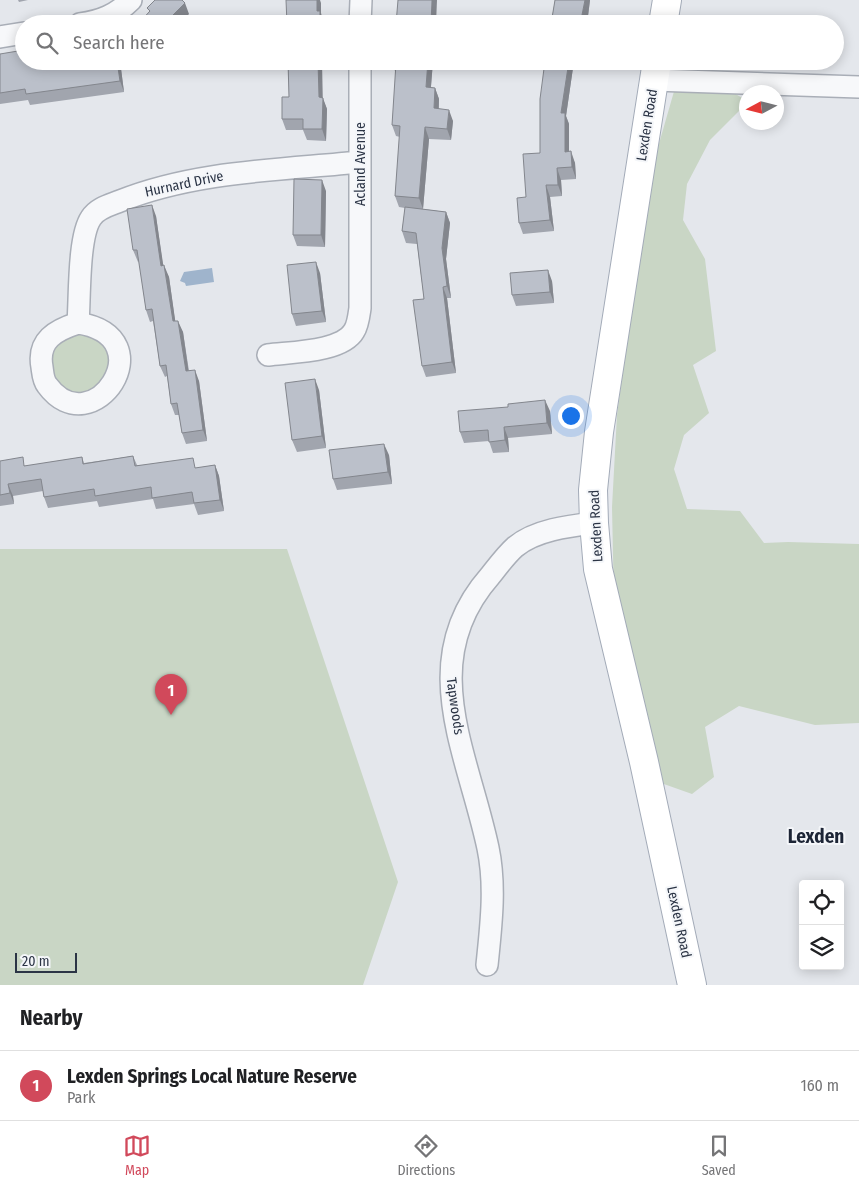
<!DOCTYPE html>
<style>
body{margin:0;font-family:"Fira Sans Condensed",sans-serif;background:#f6f6f6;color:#202124}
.controls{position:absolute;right:15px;bottom:15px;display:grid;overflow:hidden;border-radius:5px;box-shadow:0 2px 12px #0003}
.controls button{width:45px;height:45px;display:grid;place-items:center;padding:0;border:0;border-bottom:1px solid #e0e0e0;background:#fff;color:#202124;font:25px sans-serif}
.compass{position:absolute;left:739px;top:85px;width:45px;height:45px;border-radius:50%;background:#fff;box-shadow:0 2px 12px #0003;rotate:263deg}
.scale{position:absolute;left:15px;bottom:12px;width:62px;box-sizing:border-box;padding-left:5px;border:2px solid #2b3445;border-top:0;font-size:14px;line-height:18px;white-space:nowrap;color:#2b3445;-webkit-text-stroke:4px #f4f6f9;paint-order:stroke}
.you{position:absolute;left:570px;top:415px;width:18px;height:18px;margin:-12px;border:4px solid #fff;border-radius:50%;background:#1a73e8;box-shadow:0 0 0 8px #1a73e833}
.badge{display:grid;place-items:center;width:32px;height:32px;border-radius:50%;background:#d1495b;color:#fff;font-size:16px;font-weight:700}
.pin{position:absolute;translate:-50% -41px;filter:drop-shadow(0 1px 2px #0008)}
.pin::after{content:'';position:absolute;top:26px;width:18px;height:15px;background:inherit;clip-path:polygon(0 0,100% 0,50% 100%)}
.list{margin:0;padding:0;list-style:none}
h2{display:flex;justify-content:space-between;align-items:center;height:65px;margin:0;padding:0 20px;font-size:21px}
h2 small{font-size:16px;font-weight:400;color:#757577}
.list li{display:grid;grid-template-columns:32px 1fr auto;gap:15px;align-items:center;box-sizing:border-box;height:70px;padding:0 20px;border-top:1px solid #e0e0e0}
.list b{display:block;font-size:19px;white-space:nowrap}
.list p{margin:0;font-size:16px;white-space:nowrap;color:#757577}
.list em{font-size:16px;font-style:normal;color:#757577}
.icon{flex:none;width:28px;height:28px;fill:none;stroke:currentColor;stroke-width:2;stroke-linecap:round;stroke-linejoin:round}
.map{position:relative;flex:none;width:859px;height:985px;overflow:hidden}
.search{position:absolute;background:#fff;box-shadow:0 2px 12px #0003;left:15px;right:15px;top:15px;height:55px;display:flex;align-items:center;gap:12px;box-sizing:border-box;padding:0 18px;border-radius:28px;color:#757577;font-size:19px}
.sheet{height:135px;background:#fff}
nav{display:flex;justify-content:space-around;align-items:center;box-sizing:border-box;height:70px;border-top:1px solid #e0e0e0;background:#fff;font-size:14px;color:#757577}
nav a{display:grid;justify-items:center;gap:2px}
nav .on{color:#d1495b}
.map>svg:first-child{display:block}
.green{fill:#c9d6c5}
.water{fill:#9fb4cc}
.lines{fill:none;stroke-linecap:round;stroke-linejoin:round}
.minor-casing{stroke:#a9aeb7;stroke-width:24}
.major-casing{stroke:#a3abb8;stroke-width:30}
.minor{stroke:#f7f8fa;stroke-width:21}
.major{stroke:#fff;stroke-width:28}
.wall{fill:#a1a5ae}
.shaded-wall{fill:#83868d}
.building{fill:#bbc0ca;stroke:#83868d}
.labels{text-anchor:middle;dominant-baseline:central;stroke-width:4;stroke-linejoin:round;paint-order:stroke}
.street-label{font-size:14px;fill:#2b3445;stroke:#f4f6f9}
.district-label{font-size:19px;font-weight:bold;fill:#1d2536;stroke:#f4f6f9}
</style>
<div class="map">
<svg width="859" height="985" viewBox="0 0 859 985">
<rect width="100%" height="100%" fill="#e4e7ec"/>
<!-- green -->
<path class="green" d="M 723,87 L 746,100 L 746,104 L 710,140 L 687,184 L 683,220 L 705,259 L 716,351 L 693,365 L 709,413 L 684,435 L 674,469 L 687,509 L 740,511 L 764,543 L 788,542 L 859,544 L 859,723 L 815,725 L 739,706 L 705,727 L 714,777 L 692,794 L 661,783 L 614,602 L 612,507 L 617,415 L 633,294 L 656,154 L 675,88 Z
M 79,329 L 109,346 L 110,378 L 85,396 L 55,387 L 50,346 Z
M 0,549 L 287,549 L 398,882 L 363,985 L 0,985 Z"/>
<!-- water -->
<path class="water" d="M 212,268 L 214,282 L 186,286 L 185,283 L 180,281 L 184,272 Z"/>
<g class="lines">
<!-- minor casing -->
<g class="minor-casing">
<path id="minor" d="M 80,24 C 101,21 116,15 131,0
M 360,24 L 361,0
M 0,37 L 24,33
M 654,80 L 859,87
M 78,323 C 56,330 37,340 42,367 C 43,374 43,380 47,385 C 92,447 167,337 78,323 C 80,298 78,237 91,218 C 97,208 110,205 120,201 C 195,171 280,170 360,162
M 268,355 C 291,352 342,352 354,331 C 358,325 359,315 360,308 L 360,61
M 487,965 C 491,926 496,886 488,848 C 468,753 415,661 490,576 C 498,566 506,555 515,547 C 535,530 569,526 594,523"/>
</g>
<!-- major casing -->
<g class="major-casing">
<path id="major" d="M 663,24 L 667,0
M 657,61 L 599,432 L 593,490 L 594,523 L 598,569 L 644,762 L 692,985"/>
</g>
<!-- minor -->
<use href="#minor" class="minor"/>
<!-- major -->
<use href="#major" class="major"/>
</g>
<!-- wall -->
<path class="wall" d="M 18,0 L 28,0 L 19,2 Z
M 555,0 L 590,0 L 587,24 L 551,24 Z
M 0,54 L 24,61 L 120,61 L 124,92 L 30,105 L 28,100 L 0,104 Z
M 137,61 L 149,61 L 144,67 Z
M 288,61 L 322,61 L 322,97 L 327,109 L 326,141 L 307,140 L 303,130 L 286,130 L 282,119 L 289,97 Z
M 392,61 L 433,61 L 431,87 L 435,88 L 439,99 L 439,109 L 453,121 L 451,140 L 429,139 L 423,209 L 446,212 L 450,223 L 446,259 L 451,298 L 447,298 L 456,373 L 426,377 L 422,366 L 424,299 L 417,244 L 406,243 L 402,231 L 405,208 L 399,207 L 395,196 L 400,137 L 396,136 L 392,125 L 396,74 L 392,63 Z
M 545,61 L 574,61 L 566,116 L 569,124 L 569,151 L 575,163 L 576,179 L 561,180 L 562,196 L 550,197 L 554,231 L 523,234 L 519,223 L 540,153 Z
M 326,191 L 325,247 L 297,246 L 293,235 Z
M 156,216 L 163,266 L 169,277 L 175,321 L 183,332 L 189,371 L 199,381 L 207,441 L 186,444 L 182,433 L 179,415 L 175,415 L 171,404 L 167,376 L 165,377 L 160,366 L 153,321 L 150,322 L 146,310 L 139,261 L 138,262 L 133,250 Z
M 320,273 L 326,322 L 296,326 L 292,314 Z
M 552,281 L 554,303 L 516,306 L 512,295 Z
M 319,390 L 326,448 L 297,452 L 292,440 Z
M 550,411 L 552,434 L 508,438 L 509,452 L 493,453 L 489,441 L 464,443 L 460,432 Z
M 389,455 L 392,484 L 337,490 L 333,479 Z
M 133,456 L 137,465 L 197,468 L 215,465 L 219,476 L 224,511 L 198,515 L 194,504 L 156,509 L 153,499 L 99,507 L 97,501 L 48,508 L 44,497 L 43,491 L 13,496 L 14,504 L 0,506 L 0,461 L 26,466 L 82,457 L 84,463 Z"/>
<!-- shaded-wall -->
<path class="shaded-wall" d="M 317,0 L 320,0 L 321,3 L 321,13 L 324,24 L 320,24 L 317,11 Z
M 432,0 L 437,0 L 436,24 L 431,24 Z
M 585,0 L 590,0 L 587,24 L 583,24 L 581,20 Z
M 185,3 L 189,14 L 180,24 L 164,24 Z
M 117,61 L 120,61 L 124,92 L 120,81 Z
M 141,61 L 149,61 L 144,67 Z
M 318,61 L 322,61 L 323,109 L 319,97 Z
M 428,61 L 433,61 L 430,98 L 426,87 Z
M 569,61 L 574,61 L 566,116 L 569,124 L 569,163 L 565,152 L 561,113 Z
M 435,88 L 439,99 L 438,120 L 434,108 Z
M 323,98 L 327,109 L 326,141 L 322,129 Z
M 449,110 L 453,121 L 451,140 L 447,129 Z
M 425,127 L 429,139 L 423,209 L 419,198 Z
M 571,151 L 575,163 L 576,179 L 572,167 Z
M 557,168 L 561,180 L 562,196 L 558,185 Z
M 322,180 L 326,191 L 325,247 L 321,235 Z
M 546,185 L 550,197 L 554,231 L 550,220 Z
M 152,205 L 156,216 L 165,277 L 161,266 Z
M 446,212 L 450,223 L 446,259 L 451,298 L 447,286 L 442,248 Z
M 316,262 L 320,273 L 326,322 L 322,311 Z
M 164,265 L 169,277 L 177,333 L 173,321 Z
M 548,270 L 552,281 L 554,303 L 550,292 Z
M 443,287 L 447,298 L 456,373 L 452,362 Z
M 178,321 L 183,332 L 190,382 L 186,371 Z
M 195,370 L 199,381 L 207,441 L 203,430 Z
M 315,379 L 319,390 L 326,448 L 322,436 Z
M 545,400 L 550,411 L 552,434 L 547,423 Z
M 504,427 L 508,438 L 509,452 L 505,440 Z
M 384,444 L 389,455 L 392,484 L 388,472 Z
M 215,465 L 219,476 L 224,511 L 220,500 Z
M 8,484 L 13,496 L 14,504 L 10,493 Z"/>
<!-- building -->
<path class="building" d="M 155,0 L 182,0 L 185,3 L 164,24 L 138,24 L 150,11 L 147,8 Z
M 286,0 L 317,0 L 317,11 L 320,11 L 320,24 L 287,24 Z
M 398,0 L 432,0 L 431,24 L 396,24 Z
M 555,0 L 585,0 L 581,20 L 575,19 L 574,24 L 551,24 Z
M 24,50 L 24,61 L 117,61 L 120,81 L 26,94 L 25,89 L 0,93 L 0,54 Z
M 288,61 L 318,61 L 319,97 L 323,98 L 322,129 L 303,129 L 303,119 L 282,119 L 282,97 L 289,97 Z
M 392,61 L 428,61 L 426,87 L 435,88 L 434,108 L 449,110 L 447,129 L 425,127 L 419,198 L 395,196 L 400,126 L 392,125 L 396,63 L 392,63 Z
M 545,61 L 569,61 L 561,113 L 565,113 L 565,152 L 571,151 L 572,167 L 557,168 L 558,185 L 546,185 L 550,220 L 519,223 L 517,198 L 526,197 L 523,154 L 540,153 L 540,99 Z
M 294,179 L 322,180 L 321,235 L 293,235 Z
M 152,205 L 161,266 L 164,265 L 173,321 L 178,321 L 186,371 L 195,370 L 203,430 L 182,433 L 177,403 L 171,404 L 166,365 L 160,366 L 152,309 L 146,310 L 137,250 L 133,250 L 127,209 Z
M 405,207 L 446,212 L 442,248 L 447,286 L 443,287 L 452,362 L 422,366 L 413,300 L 424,299 L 416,233 L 402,231 Z
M 316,262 L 322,311 L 292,314 L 287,265 Z
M 548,270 L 550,292 L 512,295 L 510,273 Z
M 315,379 L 322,436 L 292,440 L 285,383 Z
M 545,400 L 547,423 L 504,427 L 505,440 L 489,442 L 488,430 L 460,432 L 458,411 L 508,407 L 508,404 Z
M 384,444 L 388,472 L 333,479 L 329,450 Z
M 133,456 L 135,466 L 193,458 L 195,468 L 215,465 L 220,500 L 194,503 L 192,492 L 152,498 L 151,487 L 95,496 L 94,489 L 44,497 L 41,479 L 8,484 L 10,493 L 0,495 L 0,461 L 23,457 L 24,466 L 82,457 L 83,464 Z"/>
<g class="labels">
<!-- street labels -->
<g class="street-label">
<text transform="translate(647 125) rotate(-81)">Lexden Road</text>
<text transform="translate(360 164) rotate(-90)">Acland Avenue</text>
<text transform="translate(184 184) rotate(-12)">Hurnard Drive</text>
<text transform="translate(596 526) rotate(-93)">Lexden Road</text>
<text transform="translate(455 706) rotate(82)">Tapwoods</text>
<text transform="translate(679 922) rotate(78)">Lexden Road</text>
</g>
<!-- district labels -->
<g class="district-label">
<text x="816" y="836">Lexden</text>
</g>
</g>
</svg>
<div class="controls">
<button><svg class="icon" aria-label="locate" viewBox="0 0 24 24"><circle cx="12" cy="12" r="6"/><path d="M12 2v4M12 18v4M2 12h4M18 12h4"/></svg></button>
<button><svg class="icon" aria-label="layers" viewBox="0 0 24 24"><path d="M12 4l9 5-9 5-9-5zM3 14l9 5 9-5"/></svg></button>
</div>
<svg class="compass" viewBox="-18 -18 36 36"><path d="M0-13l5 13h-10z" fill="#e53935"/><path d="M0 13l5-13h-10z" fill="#757577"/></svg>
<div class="scale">20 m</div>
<div class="you"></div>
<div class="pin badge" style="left:171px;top:715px">1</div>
<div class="search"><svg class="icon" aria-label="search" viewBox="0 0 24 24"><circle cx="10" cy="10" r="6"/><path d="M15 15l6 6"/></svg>Search here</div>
</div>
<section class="sheet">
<h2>Nearby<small></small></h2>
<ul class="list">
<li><span class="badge">1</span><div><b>Lexden Springs Local Nature Reserve</b><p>Park</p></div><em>160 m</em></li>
</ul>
</section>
<nav>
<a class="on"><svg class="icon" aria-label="map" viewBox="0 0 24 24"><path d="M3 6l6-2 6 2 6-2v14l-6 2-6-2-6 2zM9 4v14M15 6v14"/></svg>Map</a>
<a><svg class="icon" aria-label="directions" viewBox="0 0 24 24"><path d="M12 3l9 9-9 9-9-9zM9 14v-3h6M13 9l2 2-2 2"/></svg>Directions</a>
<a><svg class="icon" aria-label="saved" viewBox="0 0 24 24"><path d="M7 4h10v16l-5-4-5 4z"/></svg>Saved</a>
</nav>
